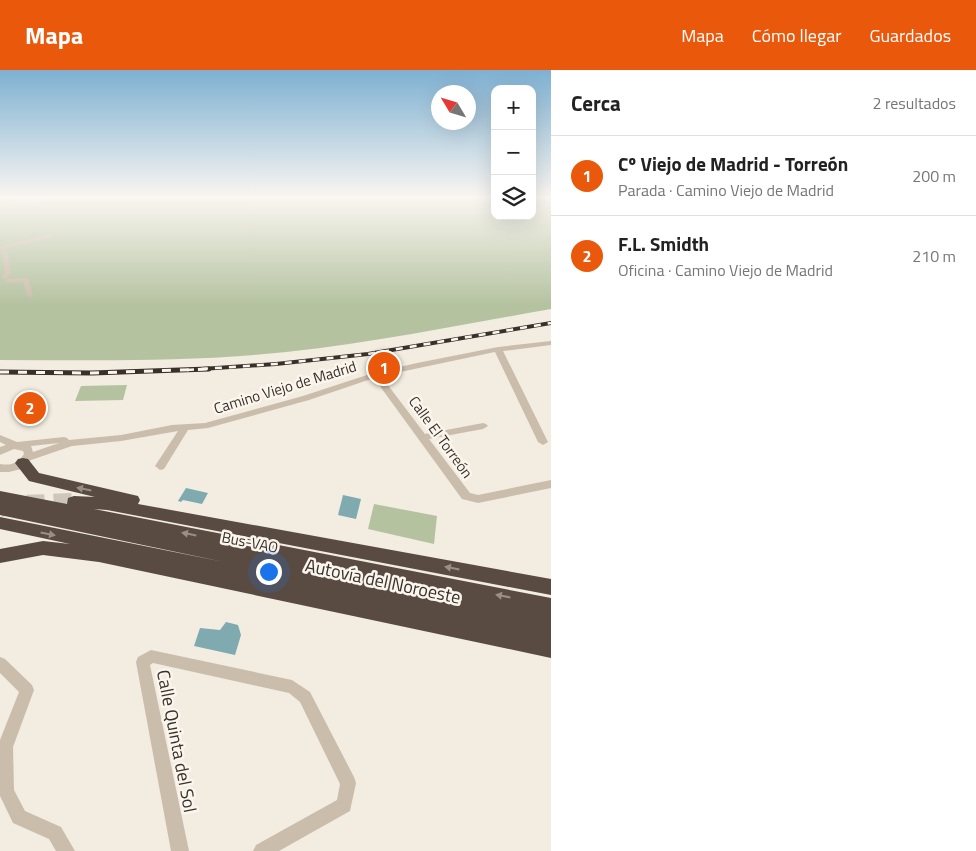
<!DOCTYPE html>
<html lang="es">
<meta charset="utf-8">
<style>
body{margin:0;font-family:"Titillium Web",sans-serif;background:#f6f6f6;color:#222}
.controls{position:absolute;right:15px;top:15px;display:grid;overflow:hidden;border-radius:10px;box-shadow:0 5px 20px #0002}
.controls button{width:45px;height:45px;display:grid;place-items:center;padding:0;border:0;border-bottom:1px solid #e0e0e0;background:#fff;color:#222;font:25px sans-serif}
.compass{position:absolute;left:431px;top:15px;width:45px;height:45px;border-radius:50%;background:#fff;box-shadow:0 5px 20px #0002;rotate:308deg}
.you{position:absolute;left:268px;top:501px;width:18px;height:18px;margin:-12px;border:4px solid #fff;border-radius:50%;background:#1a73e8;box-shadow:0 0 0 8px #1a73e833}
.badge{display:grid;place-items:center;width:32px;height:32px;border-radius:50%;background:#ea580c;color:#fff;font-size:16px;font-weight:700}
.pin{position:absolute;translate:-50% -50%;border:2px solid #fff;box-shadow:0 1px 5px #0006}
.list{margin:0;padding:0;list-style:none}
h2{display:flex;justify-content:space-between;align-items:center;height:65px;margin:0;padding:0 20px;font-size:21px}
h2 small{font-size:16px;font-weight:400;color:#767676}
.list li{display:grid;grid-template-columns:32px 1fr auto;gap:15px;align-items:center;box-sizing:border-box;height:80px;padding:0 20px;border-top:1px solid #e0e0e0}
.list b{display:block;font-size:19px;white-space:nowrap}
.list p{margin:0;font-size:16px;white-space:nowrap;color:#767676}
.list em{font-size:16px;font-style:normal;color:#767676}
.icon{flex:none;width:28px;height:28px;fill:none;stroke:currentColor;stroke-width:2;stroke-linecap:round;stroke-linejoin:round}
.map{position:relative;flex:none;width:551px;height:781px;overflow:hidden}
header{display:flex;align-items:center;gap:30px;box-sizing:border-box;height:70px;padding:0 25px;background:#ea580c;color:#fff}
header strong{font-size:24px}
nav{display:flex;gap:28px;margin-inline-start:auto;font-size:18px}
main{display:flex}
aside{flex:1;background:#fff}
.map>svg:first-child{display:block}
.green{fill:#b4c2a0}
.water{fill:#7faab0}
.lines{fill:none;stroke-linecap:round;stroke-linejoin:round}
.motorway-tunnel{stroke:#cec6bc;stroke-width:18;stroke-dasharray:18 9;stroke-linecap:butt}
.minor{fill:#cbbdac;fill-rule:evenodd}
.motorway{fill:#5a4b42;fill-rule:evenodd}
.rail-far1-casing{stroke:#39302b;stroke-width:4}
.rail-casing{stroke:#39302b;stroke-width:5}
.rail-far1{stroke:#faf5ed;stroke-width:2.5;stroke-dasharray:7;stroke-linecap:butt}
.rail{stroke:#faf5ed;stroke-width:3;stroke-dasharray:9;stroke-linecap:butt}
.oneway{fill:#9a8f86}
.labels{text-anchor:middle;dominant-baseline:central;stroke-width:5;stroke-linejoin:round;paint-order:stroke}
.street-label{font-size:15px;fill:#39302b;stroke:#faf5ed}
.near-street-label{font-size:18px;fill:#39302b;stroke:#faf5ed}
</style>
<header>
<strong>Mapa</strong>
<nav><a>Mapa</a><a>Cómo llegar</a><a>Guardados</a></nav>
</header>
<main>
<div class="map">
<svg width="551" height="781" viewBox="0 0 551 781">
<rect width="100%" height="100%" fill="#f3ece0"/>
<!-- green -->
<path class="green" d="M 0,127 L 495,127 L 495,146 L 532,146 L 532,127 L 551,127 L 551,239 C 453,256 354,277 254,285 C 170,292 85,290 0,290 Z
M 127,315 L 123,330 L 75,331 L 81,316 Z
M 374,434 L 437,446 L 434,474 L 368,459 Z"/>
<!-- water -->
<path class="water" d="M 186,418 L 208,423 L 202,434 L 183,430 L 181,432 L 178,431 Z
M 343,425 L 361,429 L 356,449 L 338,445 Z
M 226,552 L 238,555 L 241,565 L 235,585 L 194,576 L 200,558 L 220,560 Z"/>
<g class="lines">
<!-- motorway-tunnel -->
<path class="motorway-tunnel" d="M 0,438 L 22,434 L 74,432"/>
<!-- minor -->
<path class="minor" d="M 47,127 L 56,127 L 0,139 L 0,135 Z
M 49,164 L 52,166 L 51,167 L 0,180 L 0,176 Z
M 5,180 L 8,182 L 11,202 L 7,208 L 5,209 L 2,207 L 5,202 L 2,182 Z
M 26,208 L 29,210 L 33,226 L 32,227 L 27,226 L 23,212 L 7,213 L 4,211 L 7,209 Z
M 551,271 L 551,275 L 503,281 L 548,372 L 543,375 L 538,372 L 495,282 L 381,306 L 425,364 L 483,353 L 486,354 L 488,356 L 483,359 L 429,369 L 470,423 L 478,425 L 551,410 L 551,418 L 478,433 L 462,429 L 374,308 L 309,330 L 208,358 L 188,360 L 164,399 L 160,400 L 155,396 L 178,361 L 121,371 L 72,376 L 31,390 L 21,399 L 9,402 L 0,402 L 0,394 C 11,396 18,393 24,384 L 23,381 L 14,379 L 0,385 L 0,377 L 6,375 L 0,372 L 0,365 L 17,372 L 64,367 L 67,368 L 69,370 L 121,365 L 172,355 L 205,353 L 303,326 L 373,303 L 417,293 L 498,277 ZM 59,373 L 33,382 L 31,376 Z
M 151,580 L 292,610 L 310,622 L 354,707 L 356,713 L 350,741 L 279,781 L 253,781 L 256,775 L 337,730 L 340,714 L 300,632 L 289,623 L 153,593 L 150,595 L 189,781 L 171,781 L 136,592 L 138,587 Z
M 0,587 L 5,589 L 32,615 L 34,620 L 13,677 L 14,720 L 25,741 L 61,757 L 75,781 L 56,781 L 49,769 L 13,753 L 0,726 L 0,670 L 19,622 L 0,603 Z"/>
<!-- motorway -->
<path class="motorway" d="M 23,388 L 28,389 L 39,403 L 138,426 L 140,430 L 138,434 L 551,509 L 551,525 L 107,440 L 94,439 L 551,528 L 551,588 L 99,492 L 43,485 L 0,493 L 0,479 L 43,471 L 70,474 L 0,459 L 0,447 L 224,492 L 0,445 L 0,421 L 67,434 L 68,428 L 74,426 L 95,427 L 29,411 L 15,393 L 18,389 Z"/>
<!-- rail-far1 casing -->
<g class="rail-far1-casing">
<path id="rail-far1" d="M 187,300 L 276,294 L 368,284 L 551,253"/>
</g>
<!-- rail casing -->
<g class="rail-casing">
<path id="rail" d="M 0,302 L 92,303 L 209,299"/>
</g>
<!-- rail-far1 -->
<use href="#rail-far1" class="rail-far1"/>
<!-- rail -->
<use href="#rail" class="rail"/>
</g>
<!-- one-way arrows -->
<defs><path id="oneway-solid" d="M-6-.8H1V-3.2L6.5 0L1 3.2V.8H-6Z" transform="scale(1.25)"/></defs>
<g class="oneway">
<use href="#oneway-solid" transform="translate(84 419) rotate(-169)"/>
<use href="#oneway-solid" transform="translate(48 464) rotate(11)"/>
<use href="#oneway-solid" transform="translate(189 464) rotate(-169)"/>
<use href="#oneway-solid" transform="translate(452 498) rotate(-169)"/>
<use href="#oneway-solid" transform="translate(503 526) rotate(-169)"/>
</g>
<!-- sky -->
<linearGradient id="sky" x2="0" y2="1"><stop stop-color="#7eb0d2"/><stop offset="0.54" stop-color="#faf6f1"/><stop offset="1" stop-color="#faf6f1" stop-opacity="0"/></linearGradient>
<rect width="551" height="236" fill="url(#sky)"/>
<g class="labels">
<!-- street labels -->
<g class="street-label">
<text transform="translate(285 317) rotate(-17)">Camino Viejo de Madrid</text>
<text transform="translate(441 367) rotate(54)">Calle El Torreón</text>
<text transform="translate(250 472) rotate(11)">Bus-VAO</text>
</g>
<!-- near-street labels -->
<g class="near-street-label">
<text transform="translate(383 511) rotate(12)">Autovía del Noroeste</text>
<text transform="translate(177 671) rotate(79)">Calle Quinta del Sol</text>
</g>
</g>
</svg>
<div class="controls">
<button>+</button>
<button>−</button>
<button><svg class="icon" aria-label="layers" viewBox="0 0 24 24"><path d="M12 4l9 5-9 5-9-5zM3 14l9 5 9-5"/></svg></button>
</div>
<svg class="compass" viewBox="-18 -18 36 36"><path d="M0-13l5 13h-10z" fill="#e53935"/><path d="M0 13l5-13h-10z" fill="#767676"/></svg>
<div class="you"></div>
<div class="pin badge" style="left:384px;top:298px">1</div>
<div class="pin badge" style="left:30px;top:338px">2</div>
</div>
<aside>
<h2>Cerca<small>2 resultados</small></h2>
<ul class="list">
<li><span class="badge">1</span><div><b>Cº Viejo de Madrid - Torreón</b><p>Parada · Camino Viejo de Madrid</p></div><em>200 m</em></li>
<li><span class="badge">2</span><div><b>F.L. Smidth</b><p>Oficina · Camino Viejo de Madrid</p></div><em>210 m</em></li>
</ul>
</aside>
</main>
